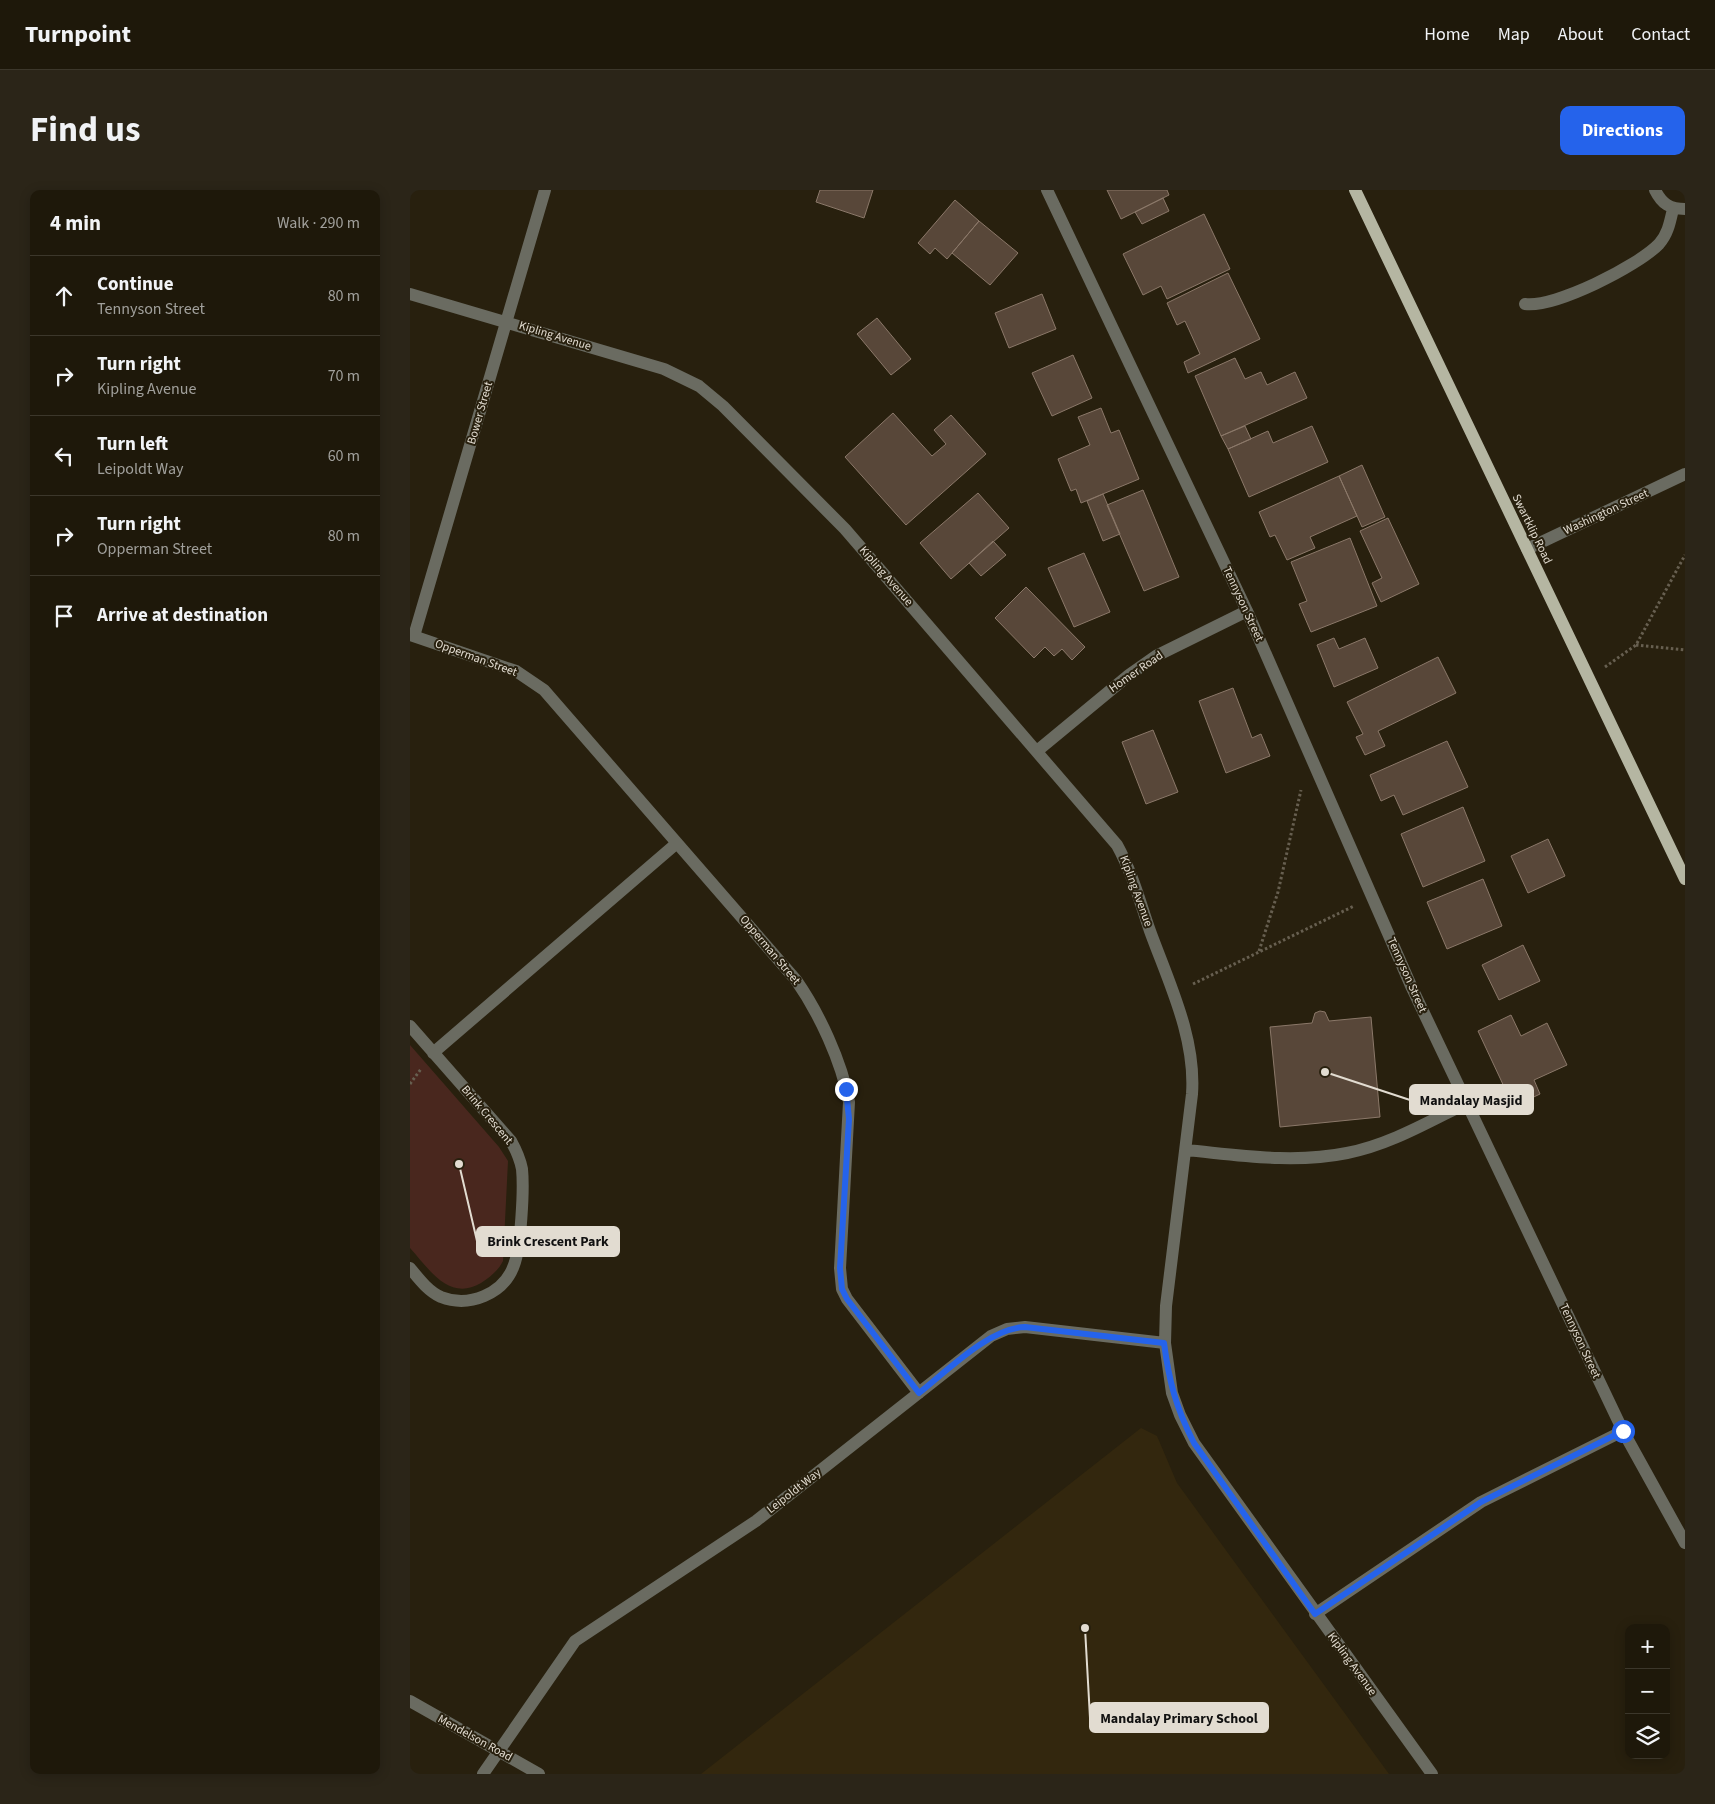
<!DOCTYPE html>
<meta charset="utf-8">
<style>
body{margin:0;font-family:"Source Sans 3",sans-serif;background:#2b2518;color:#f1f3f6}
.controls{position:absolute;right:15px;bottom:15px;display:grid;overflow:hidden;border-radius:10px;box-shadow:0 2px 12px #0003}
.controls button{width:45px;height:45px;display:grid;place-items:center;padding:0;border:0;border-bottom:1px solid #3c372b;background:#1e180a;color:#f1f3f6;font:25px sans-serif}
.stop{position:absolute;width:15px;height:15px;margin:-11px;border:4px solid #2563eb;border-radius:50%;background:#fff}
.stop.end{background:#2563eb;border-color:#fff;box-shadow:0 1px 5px #0008}
.list{margin:0;padding:0;list-style:none}
h2{display:flex;justify-content:space-between;align-items:center;height:65px;margin:0;padding:0 20px;font-size:21px}
h2 small{font-size:16px;font-weight:400;color:#a1a09c}
.list li{display:grid;grid-template-columns:32px 1fr auto;gap:15px;align-items:center;box-sizing:border-box;height:80px;padding:0 20px;border-top:1px solid #3c372b}
.list b{display:block;font-size:19px;white-space:nowrap}
.list p{margin:0;font-size:16px;white-space:nowrap;color:#a1a09c}
.list em{font-size:16px;font-style:normal;color:#a1a09c}
.icon{flex:none;width:28px;height:28px;fill:none;stroke:currentColor;stroke-width:2;stroke-linecap:round;stroke-linejoin:round}
.map{position:relative;flex:none;width:1275px;height:1584px;overflow:hidden;border-radius:10px}
header{display:flex;align-items:center;gap:30px;box-sizing:border-box;height:70px;padding:0 25px;background:#1e180a;border-bottom:1px solid #3c372b}
header strong{font-size:24px}
nav{display:flex;gap:28px;margin-inline-start:auto;font-size:18px}
.intro{display:flex;align-items:center;justify-content:space-between;box-sizing:border-box;height:120px;padding:0 30px}
h1{margin:0;font-size:35px}
.button{padding:12px 22px;border-radius:10px;background:#2563eb;color:#fff;font-size:18px;font-weight:700}
main{display:flex;gap:30px;padding:0 30px}
aside{flex:1;background:#1e180a;border-radius:10px;box-shadow:0 2px 12px #0003}
.map>svg:first-child{display:block}
.built{fill:#33270e}
.green{fill:#49271e}
.building{fill:#584739;stroke:#8b7869}
.lines{fill:none;stroke-linecap:round;stroke-linejoin:round}
.path{stroke:#675f50;stroke-width:3;stroke-dasharray:2.5 2.5;stroke-linecap:butt}
.minor{stroke:#6a6b61;stroke-width:12}
.major{stroke:#b5b6a2;stroke-width:12}
.route{stroke:#2563eb;stroke-width:6}
.labels{text-anchor:middle;dominant-baseline:central;stroke-width:4;stroke-linejoin:round;paint-order:stroke}
.street-label{font-size:12px;fill:#e2dcd1;stroke:#28200e}
.leader{fill:none;stroke:#e2dcd1;stroke-width:2}
.callout-dot{fill:#e2dcd1;stroke:#28200e;stroke-width:2}
.callout{fill:#e2dcd1;stroke:#e2dcd1;stroke-width:2}
.callout-label{font-size:14px;text-anchor:middle;font-weight:bold;fill:#111}
</style>
<header>
<strong>Turnpoint</strong>
<nav><a>Home</a><a>Map</a><a>About</a><a>Contact</a></nav>
</header>
<div class="intro"><h1>Find us</h1><a class="button">Directions</a></div>
<main>
<aside>
<h2>4 min<small>Walk · 290 m</small></h2>
<ul class="list">
<li><svg class="icon" aria-label="ahead" viewBox="0 0 24 24"><path d="M12 20V5M6 11l6-6 6 6"/></svg><div><b>Continue</b><p>Tennyson Street</p></div><em>80 m</em></li>
<li><svg class="icon" aria-label="right" viewBox="0 0 24 24"><path d="M7 20v-9h11M14 6l5 5-5 5"/></svg><div><b>Turn right</b><p>Kipling Avenue</p></div><em>70 m</em></li>
<li><svg class="icon" aria-label="left" viewBox="0 0 24 24"><path d="M17 20v-9H6M10 6l-5 5 5 5"/></svg><div><b>Turn left</b><p>Leipoldt Way</p></div><em>60 m</em></li>
<li><svg class="icon" aria-label="right" viewBox="0 0 24 24"><path d="M7 20v-9h11M14 6l5 5-5 5"/></svg><div><b>Turn right</b><p>Opperman Street</p></div><em>80 m</em></li>
<li><svg class="icon" aria-label="arrive" viewBox="0 0 24 24"><path d="M6 21V4h12l-3 4 3 4H6"/></svg><div><b>Arrive at destination</b></div></li>
</ul>
</aside>
<div class="map">
<svg width="1275" height="1584" viewBox="0 0 1275 1584">
<rect width="100%" height="100%" fill="#28200e"/>
<!-- built -->
<path class="built" d="M 731,1238 L 747,1246 L 767,1293 L 979,1584 L 291,1584 Z"/>
<!-- green -->
<path class="green" d="M 0,855 L 89,957 L 98,971 L 93,1071 C 88,1081 80,1087 71,1093 C 39,1112 19,1079 0,1058 Z"/>
<!-- building -->
<path class="building" d="M 410,0 L 463,0 L 454,28 L 406,12 Z
M 697,0 L 757,0 L 759,5 L 711,29 Z
M 753,8 L 759,21 L 732,34 L 725,22 Z
M 545,10 L 569,31 L 537,69 L 525,58 L 520,64 L 508,53 Z
M 794,24 L 820,79 L 757,109 L 751,96 L 733,105 L 713,64 Z
M 569,31 L 608,63 L 580,95 L 542,63 Z
M 818,83 L 850,149 L 778,183 L 774,172 L 790,164 L 775,131 L 767,135 L 757,113 Z
M 632,104 L 646,139 L 599,158 L 585,123 Z
M 467,128 L 501,169 L 481,185 L 447,144 Z
M 663,165 L 682,208 L 642,226 L 622,183 Z
M 825,168 L 835,189 L 851,182 L 857,195 L 885,182 L 897,208 L 811,246 L 785,186 Z
M 691,218 L 701,243 L 709,240 L 729,289 L 671,313 L 666,299 L 661,301 L 648,269 L 680,255 L 668,227 Z
M 483,223 L 522,266 L 536,254 L 524,240 L 541,225 L 576,264 L 496,335 L 435,267 Z
M 835,236 L 841,249 L 818,259 L 811,246 Z
M 902,236 L 918,272 L 839,307 L 818,259 L 858,241 L 863,253 Z
M 952,275 L 975,327 L 952,337 L 929,286 Z
M 929,286 L 947,326 L 900,347 L 905,358 L 877,370 L 865,345 L 860,347 L 849,322 Z
M 733,300 L 769,387 L 734,401 L 697,315 Z
M 568,303 L 599,338 L 541,389 L 510,353 Z
M 693,304 L 710,344 L 693,351 L 677,311 Z
M 978,328 L 1009,394 L 971,412 L 962,393 L 972,388 L 950,341 Z
M 940,348 L 967,416 L 901,442 L 889,414 L 897,411 L 881,372 Z
M 583,351 L 596,365 L 571,386 L 559,373 Z
M 674,363 L 700,422 L 664,437 L 638,378 Z
M 616,397 L 675,457 L 662,470 L 652,459 L 644,466 L 635,457 L 624,468 L 585,428 Z
M 924,448 L 929,459 L 955,448 L 968,478 L 924,497 L 907,455 Z
M 1028,467 L 1046,503 L 968,541 L 975,556 L 955,565 L 946,547 L 953,544 L 937,512 Z
M 823,498 L 842,548 L 851,544 L 860,566 L 816,583 L 789,511 Z
M 743,540 L 768,602 L 736,614 L 712,552 Z
M 1037,551 L 1058,597 L 993,625 L 984,605 L 971,611 L 960,585 Z
M 1053,617 L 1075,671 L 1013,697 L 991,644 Z
M 1138,649 L 1155,686 L 1118,703 L 1101,666 Z
M 1073,689 L 1092,736 L 1037,759 L 1017,712 Z
M 1113,755 L 1130,791 L 1089,810 L 1072,775 Z
M 910,821 L 915,822 L 919,831 L 961,827 L 970,927 L 870,937 L 860,837 L 902,833 L 905,823 Z
M 1101,825 L 1111,846 L 1137,833 L 1157,875 L 1124,890 L 1130,904 L 1109,914 L 1103,900 L 1097,903 L 1068,841 Z"/>
<g class="lines">
<!-- path -->
<path class="path" d="M 1226,455 L 1275,460
M 1195,477 L 1226,455 L 1275,365
M 849,761 L 868,702 L 891,600
M 783,794 L 944,716
M 0,894 L 11,879"/>
<!-- minor -->
<path class="minor" d="M 637,0 L 837,421 L 1002,798 L 1213,1241 L 1275,1353
M 1245,0 C 1252,14 1260,19 1275,19
M 0,104 L 254,179 L 289,196 L 313,216 L 435,339 L 707,655 C 722,682 730,712 740,741 C 759,793 786,848 782,904 L 756,1116 L 755,1153 L 762,1203 L 770,1225 L 784,1253 L 1022,1584
M 1115,114 C 1145,118 1228,76 1249,54 C 1258,44 1260,32 1263,19
M 1117,359 L 1275,284
M 0,445 L 106,481 L 134,500 L 386,790 C 409,823 432,872 439,912 L 430,1078 L 432,1099 L 437,1109 L 509,1203
M 4,446 L 135,0
M 627,561 L 719,485 L 746,466 L 837,421
M 0,836 L 101,951 C 106,960 110,969 112,979 C 114,999 111,1057 104,1075 C 94,1104 59,1118 31,1107 C 18,1101 9,1089 0,1078
M 23,863 L 267,653
M 776,960 C 829,965 883,974 937,963 C 979,955 1018,932 1057,913
M 905,1424 L 1071,1312 L 1213,1241
M 0,1511 L 129,1584
M 73,1584 L 165,1451 L 346,1331 L 581,1146 L 597,1139 L 615,1137 L 755,1153"/>
<!-- major -->
<path class="major" d="M 945,0 L 1275,689"/>
</g>
<g class="lines">
<!-- route -->
<path class="route" d="M 436,899 L 439,929 L 430,1078 L 432,1099 L 437,1109 L 509,1203 C 537,1181 579,1138 615,1137 L 754,1153 C 759,1191 766,1218 784,1253 L 905,1424 L 1071,1312 L 1213,1241"/>
</g>
<g class="labels">
<!-- street labels -->
<g class="street-label">
<text transform="translate(145 146) rotate(17)">Kipling Avenue</text>
<text transform="translate(70 223) rotate(-74)">Bower Street</text>
<text transform="translate(1196 322) rotate(-25)">Washington Street</text>
<text transform="translate(1122 339) rotate(64)">Swartklip Road</text>
<text transform="translate(476 386) rotate(49)">Kipling Avenue</text>
<text transform="translate(833 414) rotate(65)">Tennyson Street</text>
<text transform="translate(66 468) rotate(20)">Opperman Street</text>
<text transform="translate(726 482) rotate(-35)">Homer Road</text>
<text transform="translate(726 701) rotate(70)">Kipling Avenue</text>
<text transform="translate(360 760) rotate(50)">Opperman Street</text>
<text transform="translate(997 785) rotate(66)">Tennyson Street</text>
<text transform="translate(77 925) rotate(50)">Brink Crescent</text>
<text transform="translate(1170 1151) rotate(65)">Tennyson Street</text>
<text transform="translate(384 1301) rotate(-38)">Leipoldt Way</text>
<text transform="translate(942 1474) rotate(54)">Kipling Avenue</text>
<text transform="translate(65 1548) rotate(29)">Mendelson Road</text>
</g>
</g>
<!-- callouts -->
<path class="leader" d="M915 882L1000 910M49 974L67 1051M675 1438L680 1528"/>
<g class="callout-dot">
<circle cx="915" cy="882" r="5"/>
<circle cx="49" cy="974" r="5"/>
<circle cx="675" cy="1438" r="5"/>
</g>
<g class="callout">
<rect x="1000" y="895" width="123" height="29" rx="5"/>
<rect x="67" y="1037" width="142" height="29" rx="5"/>
<rect x="680" y="1513" width="178" height="29" rx="5"/>
</g>
<g class="callout-label">
<text x="1061" y="915">Mandalay Masjid</text>
<text x="138" y="1056">Brink Crescent Park</text>
<text x="769" y="1533">Mandalay Primary School</text>
</g>
</svg>
<div class="controls">
<button>+</button>
<button>−</button>
<button><svg class="icon" aria-label="layers" viewBox="0 0 24 24"><path d="M12 4l9 5-9 5-9-5zM3 14l9 5 9-5"/></svg></button>
</div>
<div class="stop" style="left:1213px;top:1241px"></div>
<div class="stop end" style="left:436px;top:899px"></div>
</div>
</main>
